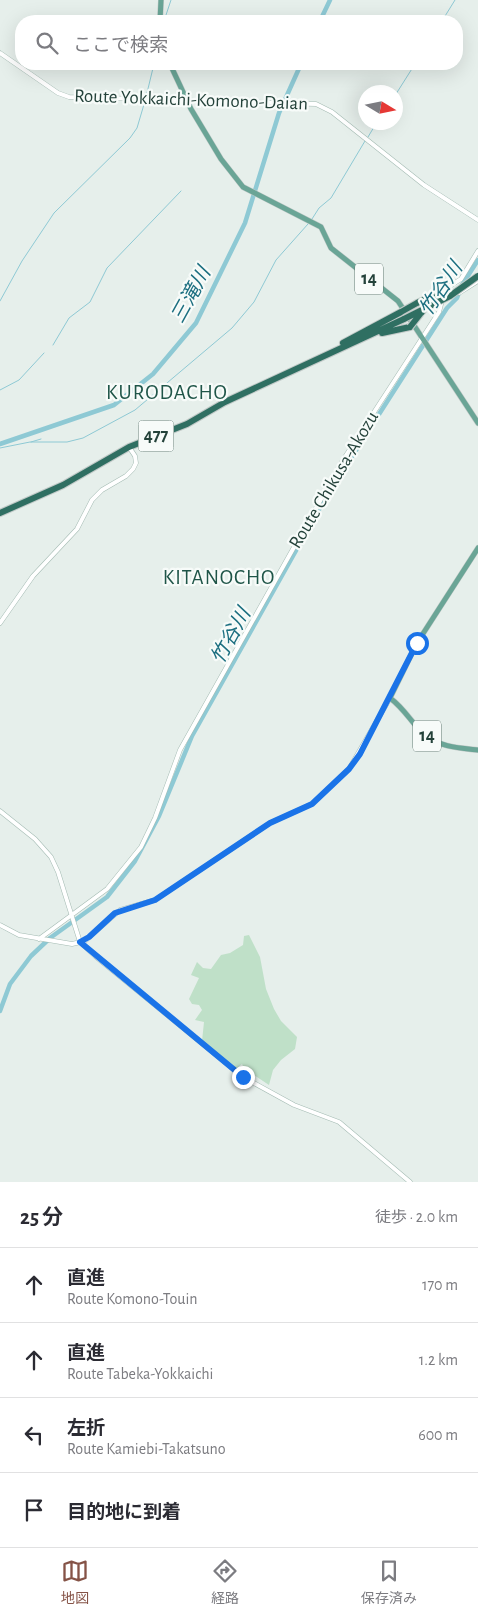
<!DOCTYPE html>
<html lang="ja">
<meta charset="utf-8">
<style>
body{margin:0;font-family:"Alegreya Sans","Noto Sans JP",sans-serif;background:#f2f2f3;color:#2b2b33}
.compass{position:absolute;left:358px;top:85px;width:45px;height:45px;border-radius:50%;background:#fff;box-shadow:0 5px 20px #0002;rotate:100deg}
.stop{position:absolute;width:15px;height:15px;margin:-11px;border:4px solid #1a73e8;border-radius:50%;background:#fff}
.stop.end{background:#1a73e8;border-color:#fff;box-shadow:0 1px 5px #0008}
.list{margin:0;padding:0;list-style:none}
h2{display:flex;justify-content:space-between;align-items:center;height:65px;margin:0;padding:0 20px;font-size:21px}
h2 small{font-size:16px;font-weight:400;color:#7c7c81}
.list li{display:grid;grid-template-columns:32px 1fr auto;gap:15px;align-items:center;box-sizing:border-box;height:75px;padding:0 20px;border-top:1px solid #e1e1e2}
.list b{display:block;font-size:19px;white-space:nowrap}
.list p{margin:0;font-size:16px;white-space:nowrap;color:#7c7c81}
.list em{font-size:16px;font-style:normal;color:#7c7c81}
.icon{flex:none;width:28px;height:28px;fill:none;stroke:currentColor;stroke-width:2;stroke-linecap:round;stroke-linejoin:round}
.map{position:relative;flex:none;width:478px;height:1182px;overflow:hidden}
.search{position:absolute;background:#fff;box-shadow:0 5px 20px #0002;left:15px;right:15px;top:15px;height:55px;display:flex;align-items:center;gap:12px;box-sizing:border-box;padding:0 18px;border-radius:20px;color:#7c7c81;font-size:19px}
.sheet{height:365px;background:#fff}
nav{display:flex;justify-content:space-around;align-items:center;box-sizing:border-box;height:70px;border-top:1px solid #e1e1e2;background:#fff;font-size:14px;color:#7c7c81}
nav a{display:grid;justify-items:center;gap:2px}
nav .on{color:#855347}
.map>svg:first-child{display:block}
.green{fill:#bfe0c8}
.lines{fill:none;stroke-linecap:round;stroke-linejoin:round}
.stream{stroke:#8ec9d4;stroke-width:1}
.river{stroke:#8ec9d4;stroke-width:4.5}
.secondary-casing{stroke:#a4bbb3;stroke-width:5}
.primary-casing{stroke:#c2cac8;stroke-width:6}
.highway-casing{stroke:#c2cac8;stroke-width:8}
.secondary{stroke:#fff;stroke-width:4}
.primary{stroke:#6aa596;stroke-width:5}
.highway{stroke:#2f6f62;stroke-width:6}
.highway-bridge-casing{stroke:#c2cac8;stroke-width:8;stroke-linecap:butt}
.highway-bridge{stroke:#2f6f62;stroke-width:6}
.route{stroke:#1a73e8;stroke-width:6}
.labels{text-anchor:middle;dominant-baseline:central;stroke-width:4.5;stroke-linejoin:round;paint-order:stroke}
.shield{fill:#f7fbf9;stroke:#637a73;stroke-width:1}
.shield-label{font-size:18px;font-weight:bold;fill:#24423a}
.street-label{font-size:19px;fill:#24423a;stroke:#f7fbf9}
.water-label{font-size:20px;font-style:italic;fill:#1c6f80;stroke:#f7fbf9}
.quarter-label{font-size:21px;letter-spacing:1px;fill:#1f5548;stroke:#f7fbf9}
</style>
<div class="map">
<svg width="478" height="1182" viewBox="0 0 478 1182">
<rect width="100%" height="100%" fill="#e6efeb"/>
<!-- green -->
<path class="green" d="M 249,935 L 260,957 L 266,989 L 274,1009 L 281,1021 L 297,1037 L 295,1049 L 281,1060 L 273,1070 L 269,1085 L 254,1075 L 247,1074 L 242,1064 L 236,1069 L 202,1041 L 204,1022 L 195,1020 L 202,1010 L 199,1005 L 192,1004 L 189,999 L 199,978 L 191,975 L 197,962 L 203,968 L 211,969 L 221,955 L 230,953 L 243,945 L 244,936 Z"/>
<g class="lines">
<!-- stream -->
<path class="stream" d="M 164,21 L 171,0
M 442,21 L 455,0
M 396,94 L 415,64
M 146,97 L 154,64
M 368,137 L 377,122
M 312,219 L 319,208 L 331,198 L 365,141
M 0,301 L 22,261 L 54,213 L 130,138 L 137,128 L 145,101
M 53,345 L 69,318 L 90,302 L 107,268 L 181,191
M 0,390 L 19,380 L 44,353
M 31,442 L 41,439
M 0,448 L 30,442 L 67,442 L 83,438 L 135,410 L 232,328 L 254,302 L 276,260 L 308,224"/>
<!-- river -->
<path class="river" d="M 320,21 L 330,0
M 0,444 L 114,405 L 153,374 L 196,323 L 245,223 L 279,113 L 301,64
M 0,1011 L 10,984 L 31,956 L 50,938 L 107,897 L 135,861 L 159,816 L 192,736 L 326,497 L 447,308 L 457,298 L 462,285 L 478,260"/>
<!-- secondary casing -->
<g class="secondary-casing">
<path id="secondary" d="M 0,53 L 58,93 L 69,97 L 316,104 L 332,112 L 424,185 L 478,220
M 459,293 L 478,281
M 0,623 L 33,576 L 77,529 L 92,500 L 102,490 L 126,476 L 133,469 L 136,463 L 135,456 L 129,447
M 0,811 L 35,839 L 51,857 L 58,872 L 80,942 L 95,956 L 243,1077 L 294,1105 L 339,1122 L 410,1182
M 0,925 L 19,935 L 72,944 L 85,941 L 120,910 L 155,900 L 270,823 L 312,804 L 349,769 L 390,698
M 39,939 L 107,889 L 141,847 L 155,818 L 180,750 L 343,460 L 439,312 L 445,289 L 461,279 L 478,251"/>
</g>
<!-- primary casing -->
<g class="primary-casing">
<path id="primary" d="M 160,21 L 161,0
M 170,64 L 191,109 L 221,159 L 243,187 L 321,227 L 331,248 L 398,301 L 478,423
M 478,548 L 417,643 L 390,698 C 406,710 411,723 425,735 C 439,747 460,748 478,750"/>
</g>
<!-- highway casing -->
<g class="highway-casing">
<path id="highway" d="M 417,303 L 432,296
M 422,312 L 428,302 L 444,295
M 382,333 L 410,327
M 343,343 L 401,312
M 0,513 L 63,485 L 129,447 L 187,424 L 225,402 L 404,319"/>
</g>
<!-- secondary -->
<use href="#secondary" class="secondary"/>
<!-- primary -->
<use href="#primary" class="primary"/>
<!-- highway -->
<use href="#highway" class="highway"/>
<!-- highway-bridge casing -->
<g class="highway-bridge-casing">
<path id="highway-bridge" d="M 401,312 L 417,303
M 404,319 L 450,296 L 478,276
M 410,327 L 421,313"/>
</g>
<!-- highway-bridge -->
<use href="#highway-bridge" class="highway-bridge"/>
</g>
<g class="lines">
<!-- route -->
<path class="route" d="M 243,1077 L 80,942 L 89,937 L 115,913 L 155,900 L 270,823 L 312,804 L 349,769 L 360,754 L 417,643"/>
</g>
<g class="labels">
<!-- shield labels -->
<g class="shield">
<rect x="355" y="263.5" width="28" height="31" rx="4"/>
<rect x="138.5" y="420.5" width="35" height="31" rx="4"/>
<rect x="413" y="720.5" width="28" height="31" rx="4"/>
</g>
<g class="shield-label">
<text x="369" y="279">14</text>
<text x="156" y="436">477</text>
<text x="427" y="736">14</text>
</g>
<!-- street labels -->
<g class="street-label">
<text transform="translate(191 100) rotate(2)">Route Yokkaichi-Komono-Daian</text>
<text transform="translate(334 480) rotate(-59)">Route Chikusa-Akozu</text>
</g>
<!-- water labels -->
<g class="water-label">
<text transform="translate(441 289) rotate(-56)">竹谷川</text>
<text transform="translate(191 295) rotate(-61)">三滝川</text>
<text transform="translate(231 636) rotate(-61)">竹谷川</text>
</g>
<!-- quarter labels -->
<g class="quarter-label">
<text x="167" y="392">KURODACHO</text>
<text x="219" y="577">KITANOCHO</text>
</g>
</g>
</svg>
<svg class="compass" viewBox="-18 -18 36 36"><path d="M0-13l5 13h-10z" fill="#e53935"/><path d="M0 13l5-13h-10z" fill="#7c7c81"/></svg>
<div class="stop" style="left:417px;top:643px"></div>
<div class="stop end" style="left:243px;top:1077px"></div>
<div class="search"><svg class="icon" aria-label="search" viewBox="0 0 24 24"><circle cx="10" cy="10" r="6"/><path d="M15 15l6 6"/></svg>ここで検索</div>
</div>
<section class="sheet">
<h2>25 分<small>徒歩 · 2.0 km</small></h2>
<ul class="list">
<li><svg class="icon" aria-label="ahead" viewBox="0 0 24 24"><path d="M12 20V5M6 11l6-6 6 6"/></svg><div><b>直進</b><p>Route Komono-Touin</p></div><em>170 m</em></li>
<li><svg class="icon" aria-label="ahead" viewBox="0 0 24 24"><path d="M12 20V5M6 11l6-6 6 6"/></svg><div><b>直進</b><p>Route Tabeka-Yokkaichi</p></div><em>1.2 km</em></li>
<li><svg class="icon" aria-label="left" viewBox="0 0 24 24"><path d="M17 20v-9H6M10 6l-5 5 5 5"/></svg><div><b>左折</b><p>Route Kamiebi-Takatsuno</p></div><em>600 m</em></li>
<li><svg class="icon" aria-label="arrive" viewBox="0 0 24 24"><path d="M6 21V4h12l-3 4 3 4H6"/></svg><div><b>目的地に到着</b></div></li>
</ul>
</section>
<nav>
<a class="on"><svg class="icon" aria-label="map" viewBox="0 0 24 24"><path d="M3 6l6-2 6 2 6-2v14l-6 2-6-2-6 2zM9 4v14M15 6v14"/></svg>地図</a>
<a><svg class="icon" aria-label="directions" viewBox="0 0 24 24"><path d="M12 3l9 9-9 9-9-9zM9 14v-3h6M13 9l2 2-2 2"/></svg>経路</a>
<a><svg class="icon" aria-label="saved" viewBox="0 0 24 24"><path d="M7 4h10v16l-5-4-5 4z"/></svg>保存済み</a>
</nav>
